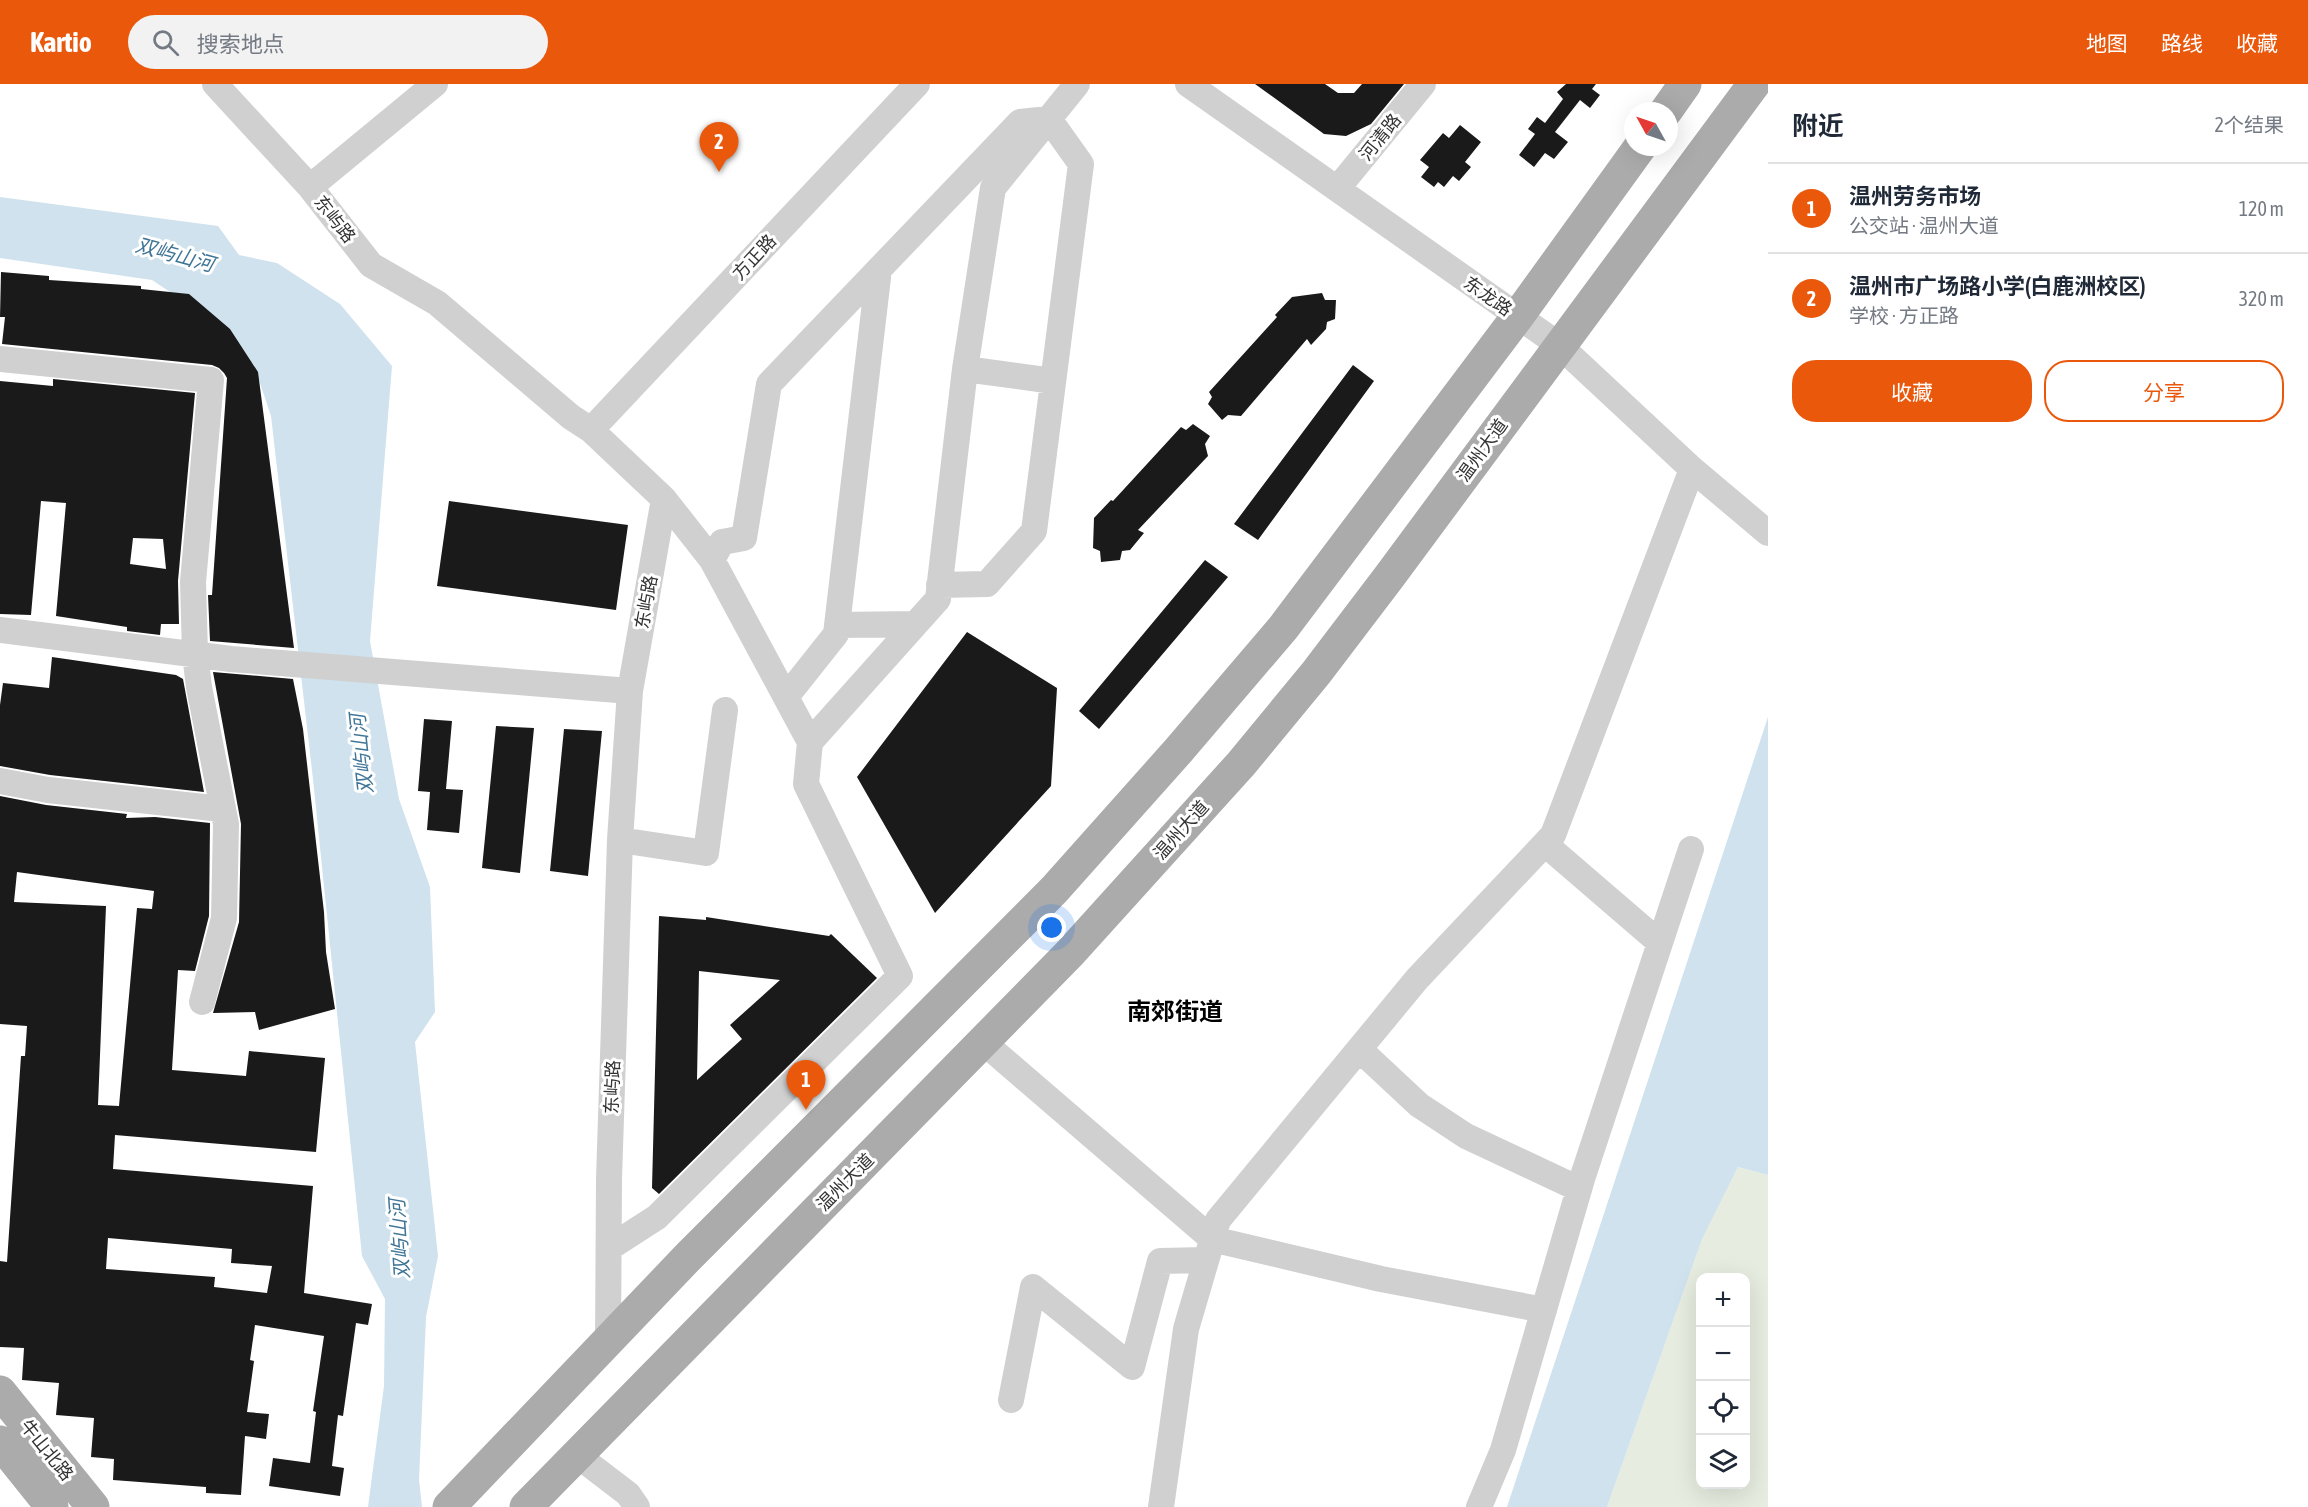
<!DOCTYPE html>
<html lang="zh">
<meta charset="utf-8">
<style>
body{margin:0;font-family:"Asap Condensed","Noto Sans SC",sans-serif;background:#f2f2f3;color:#1f2937}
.controls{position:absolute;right:18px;bottom:18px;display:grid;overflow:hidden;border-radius:12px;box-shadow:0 6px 24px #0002}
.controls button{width:54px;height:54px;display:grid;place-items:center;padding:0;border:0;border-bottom:2px solid #e0e1e3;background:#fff;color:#1f2937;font:30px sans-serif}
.compass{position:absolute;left:1624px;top:18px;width:54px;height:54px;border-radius:50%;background:#fff;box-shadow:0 6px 24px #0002;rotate:310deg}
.you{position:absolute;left:1052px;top:844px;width:21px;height:21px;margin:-15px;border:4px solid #fff;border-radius:50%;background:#1a73e8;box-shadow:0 0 0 9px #1a73e833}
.badge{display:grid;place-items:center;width:39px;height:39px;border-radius:50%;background:#ea580c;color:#fff;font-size:20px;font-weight:700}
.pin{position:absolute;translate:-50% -50px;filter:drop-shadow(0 2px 3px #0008)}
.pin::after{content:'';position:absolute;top:32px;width:21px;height:18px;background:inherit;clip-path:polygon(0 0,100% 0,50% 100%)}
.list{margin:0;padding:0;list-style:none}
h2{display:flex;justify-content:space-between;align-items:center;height:78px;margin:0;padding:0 24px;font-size:26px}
h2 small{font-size:20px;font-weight:400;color:#747a83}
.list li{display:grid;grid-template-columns:39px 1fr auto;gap:18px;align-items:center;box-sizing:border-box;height:90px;padding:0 24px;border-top:2px solid #e0e1e3}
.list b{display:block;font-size:22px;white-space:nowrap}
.list p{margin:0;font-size:20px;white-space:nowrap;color:#747a83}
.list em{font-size:20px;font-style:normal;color:#747a83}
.actions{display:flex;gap:12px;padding:18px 24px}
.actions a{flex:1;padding:14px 0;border:2px solid #ea580c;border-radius:24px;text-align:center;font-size:21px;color:#ea580c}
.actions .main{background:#ea580c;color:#fff}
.icon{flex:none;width:33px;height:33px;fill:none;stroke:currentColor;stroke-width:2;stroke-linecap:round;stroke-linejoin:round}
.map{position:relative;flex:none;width:1768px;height:1423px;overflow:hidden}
header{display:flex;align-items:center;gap:36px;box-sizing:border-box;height:84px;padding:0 30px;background:#ea580c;color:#fff}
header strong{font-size:28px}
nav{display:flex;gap:33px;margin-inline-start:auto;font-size:21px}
.search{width:420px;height:54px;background:#f2f2f3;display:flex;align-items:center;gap:15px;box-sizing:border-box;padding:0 21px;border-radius:33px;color:#747a83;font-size:22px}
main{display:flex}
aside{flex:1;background:#fff}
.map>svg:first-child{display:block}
.green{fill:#e6ecdf;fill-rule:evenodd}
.water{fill:#cfe2ee}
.building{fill:#1a1a1a;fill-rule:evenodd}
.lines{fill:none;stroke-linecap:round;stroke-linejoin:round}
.minor{stroke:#d0d0d0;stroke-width:26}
.major{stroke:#ababab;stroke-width:33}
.labels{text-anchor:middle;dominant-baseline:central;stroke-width:6;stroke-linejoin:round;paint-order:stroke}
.street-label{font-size:18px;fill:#333;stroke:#fff}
.water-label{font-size:20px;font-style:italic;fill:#3f7597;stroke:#fff}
.district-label{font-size:24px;font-weight:bold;fill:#000;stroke:#fff}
</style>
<header>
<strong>Kartio</strong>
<div class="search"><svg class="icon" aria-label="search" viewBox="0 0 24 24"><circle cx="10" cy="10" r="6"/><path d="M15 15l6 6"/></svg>搜索地点</div>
<nav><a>地图</a><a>路线</a><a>收藏</a></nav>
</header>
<main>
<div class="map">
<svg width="1768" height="1423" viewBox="0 0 1768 1423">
<rect width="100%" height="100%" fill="#fff"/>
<!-- green -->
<path class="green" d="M 1738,1083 L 1768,1091 L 1768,1423 L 1607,1423 L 1702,1154 ZM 1700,1194 L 1746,1194 L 1746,1400 L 1700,1400 Z"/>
<!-- water -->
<path class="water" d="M 0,113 L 218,142 L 239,171 L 277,179 L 340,220 L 392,282 L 370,557 L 399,715 L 430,803 L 435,928 L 415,958 L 438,1172 L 426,1233 L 419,1396 L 422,1423 L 368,1423 L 384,1302 L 385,1215 L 362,1172 L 313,695 L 271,332 L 254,281 L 206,232 L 152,196 L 0,174 Z
M 1768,633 L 1768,1091 L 1738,1083 L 1702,1155 L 1607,1423 L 1507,1423 Z"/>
<!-- building -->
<path class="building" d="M 1255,0 L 1325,0 L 1338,9 L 1354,9 L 1362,0 L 1404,0 L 1371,40 L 1346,52 L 1324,50 Z
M 1566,0 L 1596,0 L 1592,5 L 1600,11 L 1590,24 L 1580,16 L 1555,48 L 1568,58 L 1554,75 L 1545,69 L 1534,83 L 1519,71 L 1535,50 L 1528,45 L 1537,33 L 1545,39 L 1563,15 L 1557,8 Z
M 1460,41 L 1481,58 L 1465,78 L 1471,83 L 1459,97 L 1453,92 L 1444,103 L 1438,98 L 1434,103 L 1421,93 L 1429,83 L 1420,76 L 1443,49 L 1449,54 Z
M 1,188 L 49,192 L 49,196 L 141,202 L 141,205 L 189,210 L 230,245 L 258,288 L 294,564 L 210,557 L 208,511 L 212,511 L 227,294 L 224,289 L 219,284 L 212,281 L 2,260 L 5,233 L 0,233 Z
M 1322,209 L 1325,216 L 1336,216 L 1335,235 L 1327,238 L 1326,245 L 1311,261 L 1307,255 L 1241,332 L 1228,331 L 1222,336 L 1208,320 L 1212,313 L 1209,308 L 1277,233 L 1275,231 L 1292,213 Z
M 1353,281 L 1374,297 L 1258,456 L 1234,440 Z
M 53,295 L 195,309 L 178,497 L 179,540 L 161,540 L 160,551 L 127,547 L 127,543 L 56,532 L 66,419 L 41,417 L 31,531 L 0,530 L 0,297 L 53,302 ZM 133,454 L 163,455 L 166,485 L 130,480 Z
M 1193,340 L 1210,352 L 1205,360 L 1208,372 L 1138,446 L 1144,449 L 1130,466 L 1122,467 L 1120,476 L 1101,478 L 1100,467 L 1093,464 L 1094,434 L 1111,416 L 1113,417 L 1181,343 L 1186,346 Z
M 449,417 L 628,441 L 616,526 L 437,502 Z
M 1205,476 L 1228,493 L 1099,645 L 1079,627 Z
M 967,548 L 1057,604 L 1051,702 L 935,829 L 857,693 Z
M 52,573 L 176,591 L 183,595 L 204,708 L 50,691 L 0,682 L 0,621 L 3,599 L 49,604 Z
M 213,588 L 293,595 L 303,645 L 324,828 L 326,868 L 335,925 L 259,946 L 255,928 L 213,929 L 239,838 L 241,740 Z
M 424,635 L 452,637 L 446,705 L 463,706 L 459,749 L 427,746 L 430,708 L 418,707 Z
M 496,642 L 534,644 L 520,789 L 482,784 Z
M 564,645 L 602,647 L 588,792 L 550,787 Z
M 0,712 L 46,721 L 127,730 L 126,734 L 155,733 L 210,739 L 209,832 L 195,887 L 178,886 L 172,986 L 246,992 L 249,967 L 325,974 L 316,1068 L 115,1051 L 113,1085 L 313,1102 L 304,1209 L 372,1220 L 368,1241 L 356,1239 L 343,1332 L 338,1331 L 332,1382 L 344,1384 L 340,1412 L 269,1402 L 273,1374 L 310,1379 L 316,1328 L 313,1327 L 324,1252 L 255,1241 L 250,1276 L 254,1277 L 247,1328 L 269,1330 L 266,1355 L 245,1352 L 241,1411 L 206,1409 L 206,1403 L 113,1396 L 114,1375 L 91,1373 L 94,1334 L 56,1331 L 59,1299 L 22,1296 L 24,1264 L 0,1263 L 0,1177 L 7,1178 L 21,972 L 25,972 L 27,942 L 0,940 ZM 17,788 L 154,807 L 152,825 L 137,824 L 119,1022 L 98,1021 L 106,822 L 14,818 ZM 108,1154 L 232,1165 L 231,1179 L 272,1182 L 267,1209 L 214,1203 L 215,1193 L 106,1185 Z
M 659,832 L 706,836 L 706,833 L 829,852 L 831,850 L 877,894 L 659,1110 L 652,1104 ZM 699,887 L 780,896 L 730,941 L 742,955 L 697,996 Z"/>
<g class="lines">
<!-- minor -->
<path class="minor" d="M 215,0 L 310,103 L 371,181 L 437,219 L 571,333 L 591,346 L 664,415 L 630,607 L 620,756 L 609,1095 L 608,1259
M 1188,0 L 1559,261 L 1692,385 L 1768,449
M 310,103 L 435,0
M 1337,105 L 1423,0
M 0,275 L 211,296 L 193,498 L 195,570 L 199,603 L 226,740 L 224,834 L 202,918
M 965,285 L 1053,297
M 591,346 L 917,0
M 712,476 L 722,458 L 744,454 L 769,300 L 1020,38 L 1049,35 L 1081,80 L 1034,447 L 987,500 L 939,501
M 837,541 L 915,540
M 0,546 L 231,575 L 630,607
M 786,613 L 836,550 L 879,185
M 810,658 L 938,515 L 965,285 L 993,104 L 1077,0
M 0,697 L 48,706 L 222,725
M 620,756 L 706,769 L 725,626
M 1545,760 L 1660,859
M 983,958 L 1212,1155 L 1381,1195 L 1544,1226
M 1359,965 L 1419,1021 L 1466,1052 L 1579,1105
M 609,1164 L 657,1133 L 900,892 L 806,700 L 810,658 L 712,476 L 664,415
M 1011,1316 L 1033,1203 L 1132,1283 L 1160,1177 L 1206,1176
M 577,1371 L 628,1410 L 637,1423
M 1161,1423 L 1186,1245 L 1218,1136 L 1417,895 L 1553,751 L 1692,385
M 1479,1423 L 1503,1366 L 1582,1095 L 1691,765"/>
<!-- major -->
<path class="major" d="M 1666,27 L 1685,0
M 0,1308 L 93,1423
M 0,1358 L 52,1423
M 449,1423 L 688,1173 L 1054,806 L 1178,667 L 1283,544 L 1518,232 L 1640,63
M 526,1423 L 1070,869 L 1241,680 L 1316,589 L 1389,493 L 1754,0"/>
</g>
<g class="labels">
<!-- street labels -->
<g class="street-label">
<text transform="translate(1380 53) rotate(-51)">河清路</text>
<text transform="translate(335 135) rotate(52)">东屿路</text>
<text transform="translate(754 173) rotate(-47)">方正路</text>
<text transform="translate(1488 212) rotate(35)">东龙路</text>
<text transform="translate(1482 366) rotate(-54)">温州大道</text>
<text transform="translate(646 518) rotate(-80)">东屿路</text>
<text transform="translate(1181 746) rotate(-48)">温州大道</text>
<text transform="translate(612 1003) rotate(-88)">东屿路</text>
<text transform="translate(845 1098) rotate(-45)">温州大道</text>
<text transform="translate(47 1366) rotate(51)">牛山北路</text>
</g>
<!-- water labels -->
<g class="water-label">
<text transform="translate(175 170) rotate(15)">双屿山河</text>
<text transform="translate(361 670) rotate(-96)">双屿山河</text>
<text transform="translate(399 1155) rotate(-94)">双屿山河</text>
</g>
<!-- district labels -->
<g class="district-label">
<text x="1175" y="927">南郊街道</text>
</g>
</g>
</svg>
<div class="controls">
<button>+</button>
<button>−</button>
<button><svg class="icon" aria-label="locate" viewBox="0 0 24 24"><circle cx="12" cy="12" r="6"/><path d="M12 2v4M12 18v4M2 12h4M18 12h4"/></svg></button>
<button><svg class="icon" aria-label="layers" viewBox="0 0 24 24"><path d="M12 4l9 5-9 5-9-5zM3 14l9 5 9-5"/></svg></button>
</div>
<svg class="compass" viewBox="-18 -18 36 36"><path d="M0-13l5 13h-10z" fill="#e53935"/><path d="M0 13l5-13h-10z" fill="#747a83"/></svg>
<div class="you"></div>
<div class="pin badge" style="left:806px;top:1026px">1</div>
<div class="pin badge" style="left:719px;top:88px">2</div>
</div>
<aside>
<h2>附近<small>2个结果</small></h2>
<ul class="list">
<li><span class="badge">1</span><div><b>温州劳务市场</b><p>公交站 · 温州大道</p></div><em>120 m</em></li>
<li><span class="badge">2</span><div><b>温州市广场路小学(白鹿洲校区)</b><p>学校 · 方正路</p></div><em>320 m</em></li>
</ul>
<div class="actions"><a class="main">收藏</a><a>分享</a></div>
</aside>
</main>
